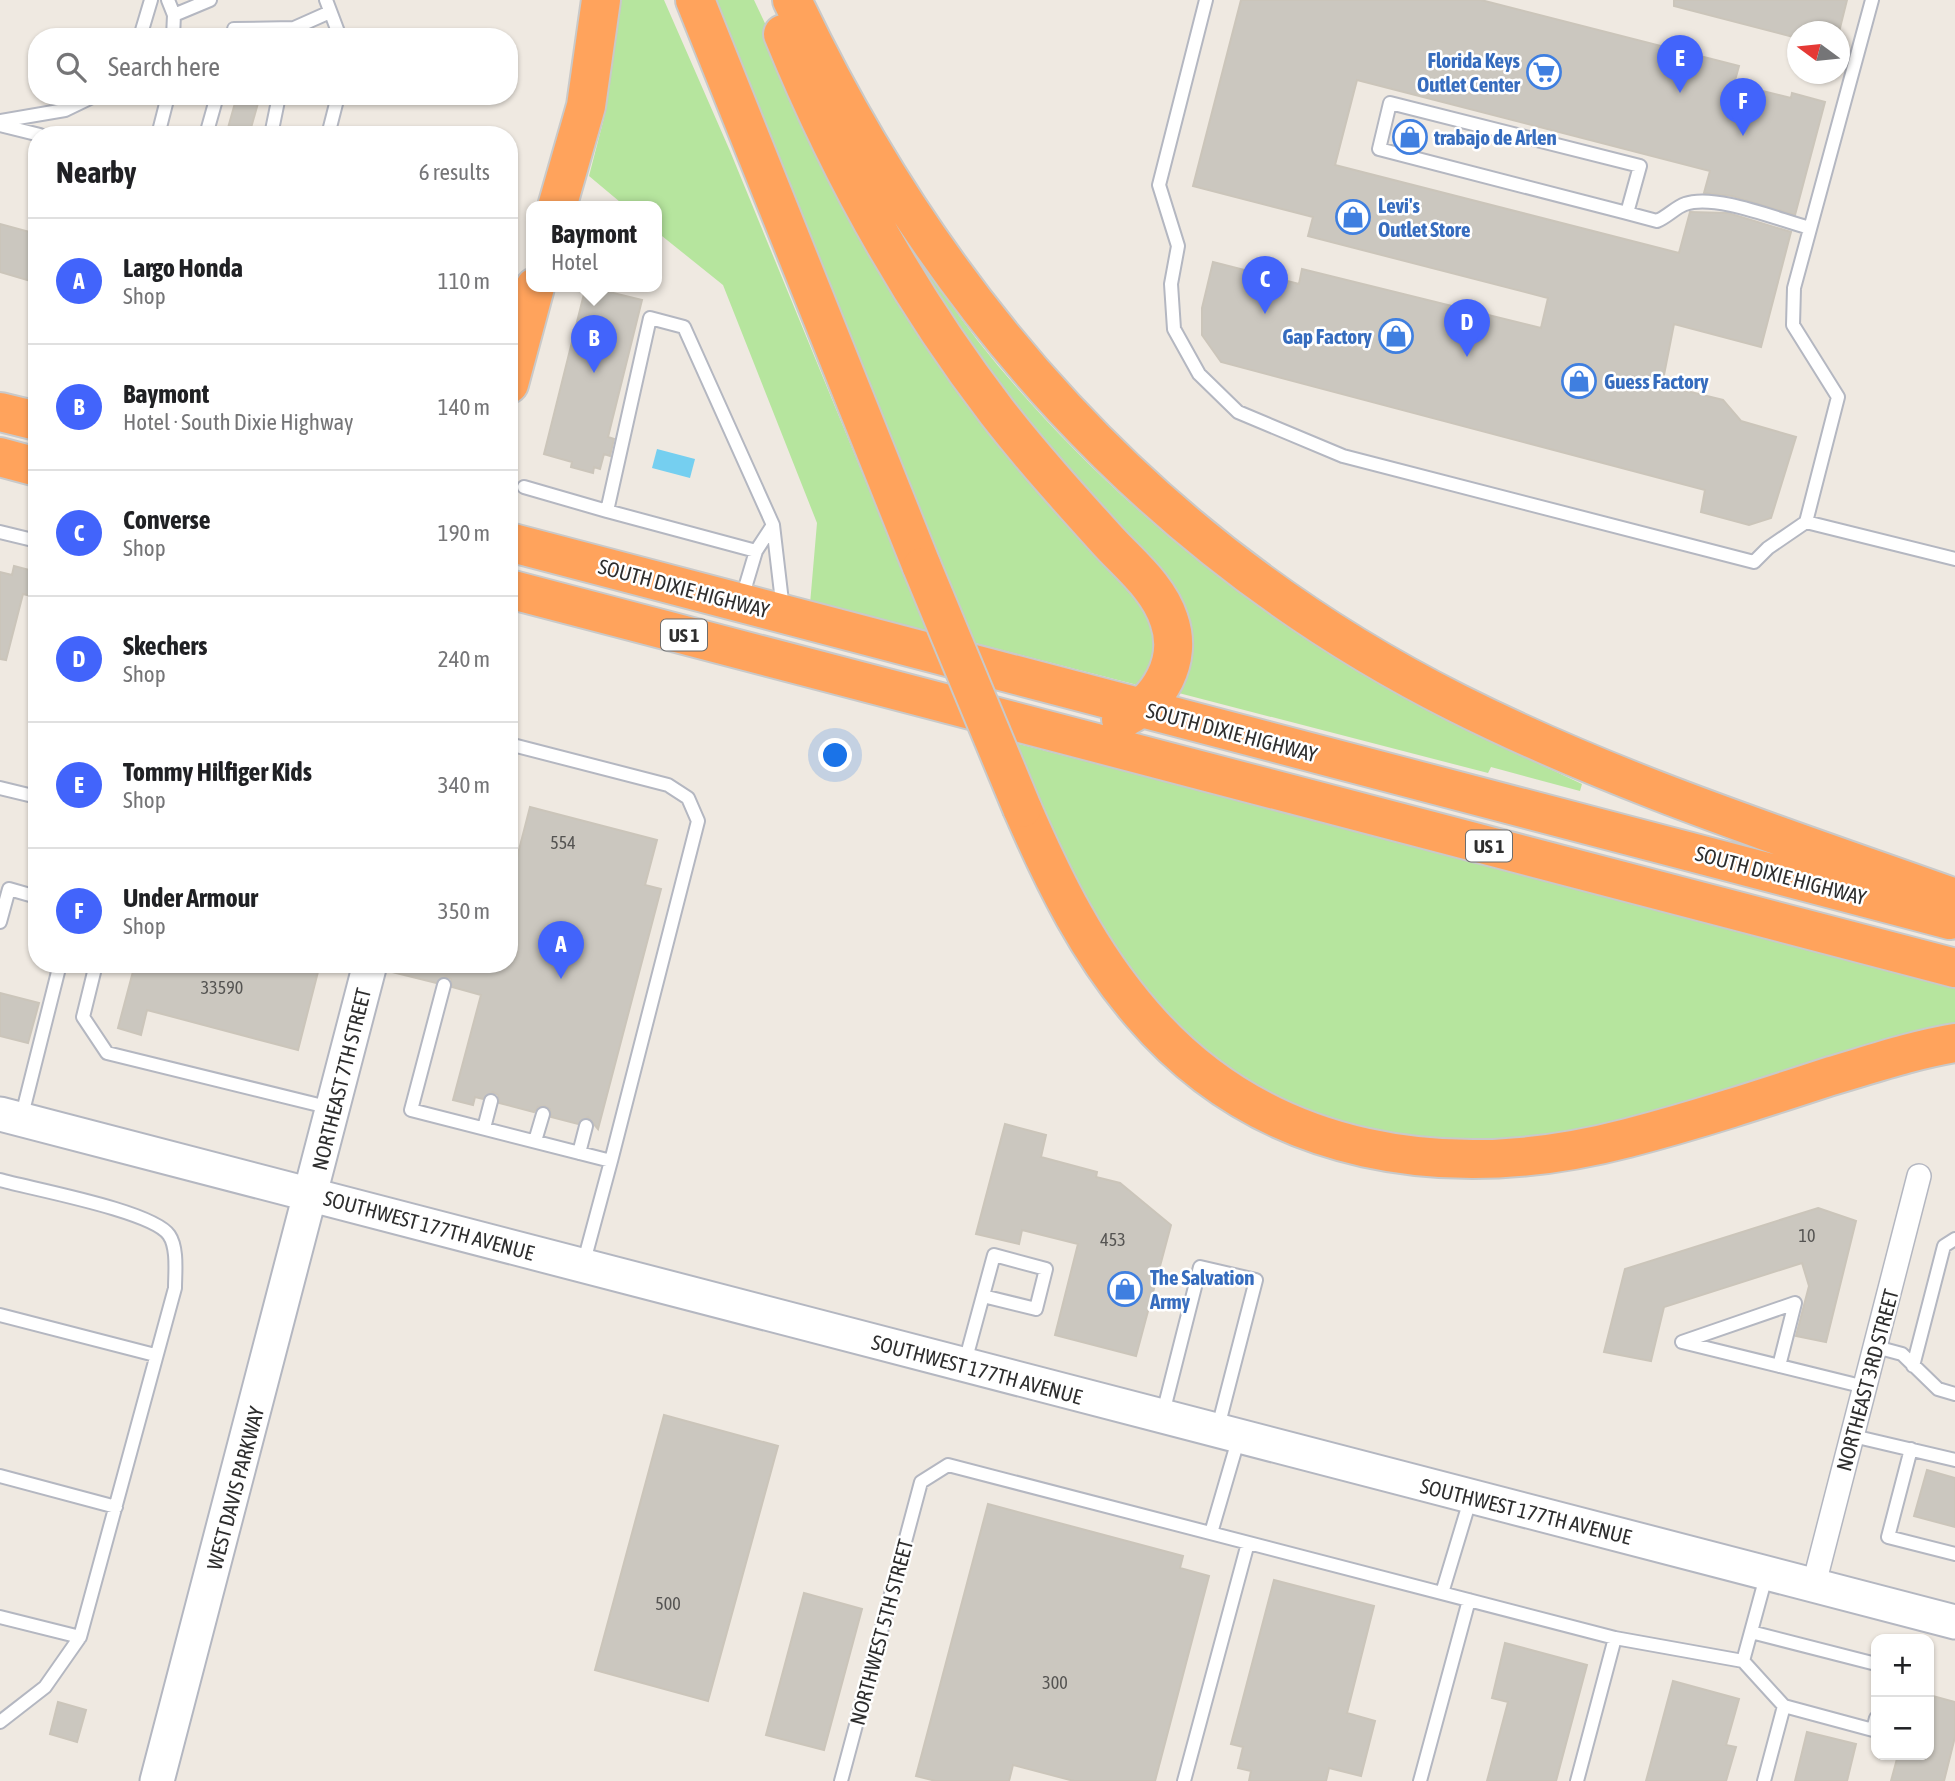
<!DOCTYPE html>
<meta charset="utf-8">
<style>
body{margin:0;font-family:"Asap Condensed",sans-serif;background:#f6f6f6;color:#202124}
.controls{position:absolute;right:21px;bottom:21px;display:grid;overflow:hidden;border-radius:14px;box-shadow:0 2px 5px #0004}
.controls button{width:63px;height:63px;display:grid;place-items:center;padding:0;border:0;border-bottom:2px solid #e0e0e0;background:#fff;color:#202124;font:35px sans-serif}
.compass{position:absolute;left:1787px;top:21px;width:63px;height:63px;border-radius:50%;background:#fff;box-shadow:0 2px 5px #0004;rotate:285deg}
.you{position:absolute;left:836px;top:756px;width:24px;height:24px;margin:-18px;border:5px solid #fff;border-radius:50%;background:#1a73e8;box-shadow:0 0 0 10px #1a73e833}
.badge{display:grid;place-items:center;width:46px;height:46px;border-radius:50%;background:#4264fb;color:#fff;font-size:23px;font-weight:700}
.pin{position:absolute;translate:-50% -58px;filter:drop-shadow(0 2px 4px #0008)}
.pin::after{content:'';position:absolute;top:37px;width:24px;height:21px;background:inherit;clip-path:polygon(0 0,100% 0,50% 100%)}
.popup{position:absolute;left:526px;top:201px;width:136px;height:91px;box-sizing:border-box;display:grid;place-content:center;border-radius:14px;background:#fff;filter:drop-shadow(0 2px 5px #0005);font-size:23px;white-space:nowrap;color:#757577}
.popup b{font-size:26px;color:#202124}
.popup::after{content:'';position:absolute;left:50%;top:100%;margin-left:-14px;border:14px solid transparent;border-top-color:#fff}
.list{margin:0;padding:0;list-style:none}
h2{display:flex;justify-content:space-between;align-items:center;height:91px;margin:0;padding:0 28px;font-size:30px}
h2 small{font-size:23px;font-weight:400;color:#757577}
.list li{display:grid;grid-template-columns:46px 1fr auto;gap:21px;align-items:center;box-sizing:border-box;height:126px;padding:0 28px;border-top:2px solid #e0e0e0}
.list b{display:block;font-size:26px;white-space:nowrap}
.list p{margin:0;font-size:23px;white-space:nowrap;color:#757577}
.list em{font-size:23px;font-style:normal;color:#757577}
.icon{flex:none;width:38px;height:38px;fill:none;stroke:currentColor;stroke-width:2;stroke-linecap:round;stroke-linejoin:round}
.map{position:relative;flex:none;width:1955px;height:1781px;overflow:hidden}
.search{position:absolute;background:#fff;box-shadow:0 2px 5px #0004;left:28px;top:28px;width:490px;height:77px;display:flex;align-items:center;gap:18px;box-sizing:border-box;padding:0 24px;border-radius:28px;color:#757577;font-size:26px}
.panel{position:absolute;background:#fff;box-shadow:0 2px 5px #0004;left:28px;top:126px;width:490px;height:847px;border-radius:28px}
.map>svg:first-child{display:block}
.green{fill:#b6e59e}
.water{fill:#75cff0}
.building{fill:#cbc7bf;stroke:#cbc5ba;stroke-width:2}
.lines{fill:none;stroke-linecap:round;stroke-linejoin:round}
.lane-casing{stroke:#b4b7c1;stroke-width:16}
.street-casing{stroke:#b4b7c1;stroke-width:26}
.secondary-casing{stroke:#b4b7c1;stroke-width:37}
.highway-casing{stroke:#c9c9c9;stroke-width:42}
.lane{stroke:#fff;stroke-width:12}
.street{stroke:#fff;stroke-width:23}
.secondary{stroke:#fff;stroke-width:33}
.highway{stroke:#ffa35c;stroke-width:38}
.highway-bridge-casing{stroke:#c9c9c9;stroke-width:42;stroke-linecap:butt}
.highway-bridge{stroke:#ffa35c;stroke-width:38}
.labels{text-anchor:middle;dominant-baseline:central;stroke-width:5;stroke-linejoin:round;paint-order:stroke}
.number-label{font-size:18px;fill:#555452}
.shield{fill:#fff;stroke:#6d6d6d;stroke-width:2}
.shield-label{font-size:19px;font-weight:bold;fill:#2e2e2e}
.shop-label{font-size:21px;font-weight:bold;fill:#366cbe;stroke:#fff;text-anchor:start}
.street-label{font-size:21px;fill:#2e2e2e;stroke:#fff}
</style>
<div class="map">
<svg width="1955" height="1781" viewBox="0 0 1955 1781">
<rect width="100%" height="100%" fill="#efe9e1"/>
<!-- green -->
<path class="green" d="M 618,0 L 664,0 L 730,151 L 928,633 L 810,604 L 817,523 L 723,285 L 657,232 L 657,207 L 626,207 L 589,176 L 604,118 Z
M 714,0 L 754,0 L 815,130 L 1162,625 L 1149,688 L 971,642 Z
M 880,197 C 912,245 942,295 978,341 C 1078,467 1208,581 1347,663 C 1422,708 1502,747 1582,784 L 1580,791 L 1491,767 L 1488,773 L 1171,691 L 1179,680 L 1098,511 L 947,318 Z
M 1011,742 L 1955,984 L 1955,1034 L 1624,1129 L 1437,1149 L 1288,1110 L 1182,1038 L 1097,926 Z"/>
<!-- water -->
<path class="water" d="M 657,449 L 695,459 L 690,478 L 652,468 Z"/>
<!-- building -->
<path class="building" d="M 1241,0 L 1481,0 L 1739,66 L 1734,84 L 1791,98 L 1792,93 L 1825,102 L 1795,215 L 1732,196 L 1704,193 L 1710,171 L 1357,80 L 1335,165 L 1679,253 L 1690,212 L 1728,213 L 1791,232 L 1761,347 L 1674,324 L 1662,385 L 1723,400 L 1741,421 L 1796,437 L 1771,518 L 1749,525 L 1701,512 L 1705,490 L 1221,362 L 1202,335 L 1202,308 L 1213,262 L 1299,284 L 1302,269 L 1541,328 L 1548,298 L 1308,236 L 1313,217 L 1193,186 Z
M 1674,0 L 1847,0 L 1839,32 L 1797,32 L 1797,38 L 1674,6 Z
M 237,96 L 260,96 L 249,135 L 226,135 Z
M 0,224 L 37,234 L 37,283 L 0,272 Z
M 601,290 L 642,300 L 608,437 L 614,439 L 610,456 L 604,454 L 600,469 L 594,467 L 593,473 L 571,467 L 572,462 L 544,454 L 584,294 L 599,297 Z
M 14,566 L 37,572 L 37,575 L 31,596 L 23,594 L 6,660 L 0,659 L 0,572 L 12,575 Z
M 530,807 L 657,840 L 645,885 L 661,889 L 598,1129 L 588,1117 L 578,1124 L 551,1117 L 550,1109 L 545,1106 L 538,1107 L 534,1112 L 499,1103 L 498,1095 L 493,1092 L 483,1099 L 475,1097 L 473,1105 L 453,1100 L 481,995 L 452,987 L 451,979 L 446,976 L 436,983 L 388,971 L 389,964 L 509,964 L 509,889 Z
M 135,964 L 320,964 L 298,1050 L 147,1010 L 141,1035 L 118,1028 Z
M 0,993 L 39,1003 L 28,1043 L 0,1036 Z
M 1005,1124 L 1046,1135 L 1041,1157 L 1097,1172 L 1096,1177 L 1120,1183 L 1171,1225 L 1136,1356 L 1055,1335 L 1078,1244 L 1022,1230 L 1019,1244 L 976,1234 Z
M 1818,1208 L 1856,1221 L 1826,1342 L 1796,1336 L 1809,1286 L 1802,1263 L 1664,1307 L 1651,1361 L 1604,1352 L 1625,1269 Z
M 664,1415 L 778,1446 L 708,1701 L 595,1670 Z
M 1927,1470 L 1955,1478 L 1955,1527 L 1914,1516 Z
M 988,1504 L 1183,1556 L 1180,1568 L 1209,1576 L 1155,1781 L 1074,1781 L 1013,1765 L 1009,1781 L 936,1781 L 916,1776 Z
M 1274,1580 L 1374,1606 L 1347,1713 L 1375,1721 L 1361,1776 L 1329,1768 L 1326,1781 L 1249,1781 L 1251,1771 L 1238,1768 L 1243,1747 L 1231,1744 Z
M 804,1593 L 862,1609 L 824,1750 L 766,1735 Z
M 1505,1643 L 1587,1665 L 1556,1781 L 1487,1781 L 1508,1702 L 1492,1698 Z
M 1673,1681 L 1739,1699 L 1726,1745 L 1736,1747 L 1726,1781 L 1646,1781 Z
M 1929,1695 L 1955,1702 L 1955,1737 L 1944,1781 L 1891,1781 L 1898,1755 L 1929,1755 Z
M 58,1702 L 86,1710 L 77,1742 L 50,1734 Z
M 1807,1732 L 1856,1744 L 1847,1781 L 1795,1781 Z"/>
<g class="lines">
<!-- lane casing -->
<g class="lane-casing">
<path id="lane" d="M 168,0 L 174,15 L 173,37
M 326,0 L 340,37
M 1206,0 L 1159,185 L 1178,246 L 1171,284 L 1174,329 L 1199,374 L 1238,412 L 1343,456 L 1754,562 L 1768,548 L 1806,522
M 1872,0 L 1794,288 L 1793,325 L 1838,397 L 1806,522 L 1955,559
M 174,15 L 210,0
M 140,37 L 151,0
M 233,37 L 234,29 L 294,28
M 292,37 L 294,28 L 330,12
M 0,121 L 65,110 L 94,96
M 0,125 L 40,135
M 158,135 L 168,96
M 206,135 L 217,96
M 271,135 L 279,96
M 328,135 L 338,96
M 1627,213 L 1640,166 L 1390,103 L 1379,149 L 1627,213 L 1657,221 C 1667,217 1676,207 1685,204 C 1715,193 1779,220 1810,228
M 524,487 L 607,511
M 0,532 L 37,541
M 756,551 L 607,511 L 650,318 L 684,327 L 773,525 L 783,610
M 742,598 L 756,551 L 773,525
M 0,788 L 37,797
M 0,922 L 9,889 L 37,897
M 96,964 L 83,1017 L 107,1053 L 331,1108
M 444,985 L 411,1110 L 611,1161 L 698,821 L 688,798 L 668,785 L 509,744
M 21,1119 L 60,964
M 484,1128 L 491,1101
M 535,1141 L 543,1114
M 579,1153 L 586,1126
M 0,1180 C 32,1189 153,1211 169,1235 C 178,1248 175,1273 175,1288 L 80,1637 L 45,1687 L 0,1722
M 583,1265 L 611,1161
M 0,1315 L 155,1355
M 1876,1347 L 1902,1354 L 1938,1389 L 1955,1394
M 965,1362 L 994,1255 L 1046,1269 L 1036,1309 L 983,1296
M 1779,1366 L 1795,1303 L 1682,1342 L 1865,1387
M 1913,1366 L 1944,1246 L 1955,1239
M 1163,1413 L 1200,1267 L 1256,1280 L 1217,1431
M 1853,1436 L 1955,1460
M 1911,1449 L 1888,1537 L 1955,1554
M 0,1476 L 116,1507
M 1211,1533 L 1239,1437
M 1442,1593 L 1471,1497
M 0,1617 L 80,1637
M 1751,1632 L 1876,1664
M 1784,1706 L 1873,1730 L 1876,1718
M 841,1781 L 921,1482 L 948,1465 L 1615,1638 L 1743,1661
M 1184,1781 L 1248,1543
M 1420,1781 L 1469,1600
M 1577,1781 L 1615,1638
M 1764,1781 L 1784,1706 L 1743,1661 L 1767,1573"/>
</g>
<!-- street casing -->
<g class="street-casing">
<path id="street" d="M 1814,1584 L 1919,1176"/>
</g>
<!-- secondary casing -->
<g class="secondary-casing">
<path id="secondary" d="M 0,1114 L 1955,1622
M 157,1781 L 370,964"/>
</g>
<!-- highway casing -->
<g class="highway-casing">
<path id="highway" d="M 695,0 L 922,567
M 792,0 C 936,305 1153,550 1457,703 C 1616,783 1787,838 1955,898
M 783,34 C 838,169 908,296 997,412 C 1032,457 1070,499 1108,541 C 1130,565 1159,588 1169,620 C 1183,660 1160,703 1121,719
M 557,207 L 586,106 L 601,0
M 509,384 L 535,287
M 0,412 L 37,421
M 0,457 L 37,467
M 509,542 L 1950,920
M 509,589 L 1955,968
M 1022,808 C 1054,882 1089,953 1142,1014 C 1266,1159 1452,1184 1628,1138 C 1697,1120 1764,1098 1831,1076 C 1872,1064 1913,1050 1955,1043"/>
</g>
<!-- lane -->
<use href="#lane" class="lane"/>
<!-- street -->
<use href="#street" class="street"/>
<!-- secondary -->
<use href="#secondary" class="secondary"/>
<!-- highway -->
<use href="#highway" class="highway"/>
<!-- highway-bridge casing -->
<g class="highway-bridge-casing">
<path id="highway-bridge" d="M 922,567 L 1022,808"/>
</g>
<!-- highway-bridge -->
<use href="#highway-bridge" class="highway-bridge"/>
</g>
<!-- icons -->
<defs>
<g id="supermarket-ring" transform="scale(1.75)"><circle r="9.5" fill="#fff" stroke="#3f7fe0" stroke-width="1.5"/><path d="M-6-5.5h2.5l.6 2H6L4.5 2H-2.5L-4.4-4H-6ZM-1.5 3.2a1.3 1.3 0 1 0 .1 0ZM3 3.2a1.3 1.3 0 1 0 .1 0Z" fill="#3f7fe0"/></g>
<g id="shop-ring" transform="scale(1.75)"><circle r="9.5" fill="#fff" stroke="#3f7fe0" stroke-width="1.5"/><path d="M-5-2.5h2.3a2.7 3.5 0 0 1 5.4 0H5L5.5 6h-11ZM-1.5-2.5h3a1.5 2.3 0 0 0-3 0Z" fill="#3f7fe0"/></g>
</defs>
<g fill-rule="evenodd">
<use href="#supermarket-ring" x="1544" y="72"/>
<use href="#shop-ring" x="1410" y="137"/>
<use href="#shop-ring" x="1353" y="217"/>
<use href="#shop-ring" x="1396" y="336"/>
<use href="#shop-ring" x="1579" y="381"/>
<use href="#shop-ring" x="1125" y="1289"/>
</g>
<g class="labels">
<!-- number labels -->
<g class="number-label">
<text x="563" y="842">554</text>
<text x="222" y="987">33590</text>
<text x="1807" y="1235">10</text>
<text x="1113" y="1239">453</text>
<text x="668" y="1603">500</text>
<text x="1055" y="1682">300</text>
</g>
<!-- shield labels -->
<g class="shield">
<rect x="661" y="619.5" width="46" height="31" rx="5"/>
<rect x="1466" y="830.5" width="46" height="31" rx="5"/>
</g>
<g class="shield-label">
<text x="684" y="635">US 1</text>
<text x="1489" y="846">US 1</text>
</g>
<!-- shop labels -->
<g class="shop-label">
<text x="1520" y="60" text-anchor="end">Florida Keys<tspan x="1520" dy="24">Outlet Center</tspan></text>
<text x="1434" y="137">trabajo de Arlen</text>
<text x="1378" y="205">Levi's<tspan x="1378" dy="24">Outlet Store</tspan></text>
<text x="1372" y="336" text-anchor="end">Gap Factory</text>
<text x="1604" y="381">Guess Factory</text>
<text x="1150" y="1277">The Salvation<tspan x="1150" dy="24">Army</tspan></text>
</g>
<!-- street labels -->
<g class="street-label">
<text transform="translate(684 588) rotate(15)">SOUTH DIXIE HIGHWAY</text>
<text transform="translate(1232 732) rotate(15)">SOUTH DIXIE HIGHWAY</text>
<text transform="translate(1781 875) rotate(15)">SOUTH DIXIE HIGHWAY</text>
<text transform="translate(341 1079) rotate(-76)">NORTHEAST 7TH STREET</text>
<text transform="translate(429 1225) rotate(15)">SOUTHWEST 177TH AVENUE</text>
<text transform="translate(977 1369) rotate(15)">SOUTHWEST 177TH AVENUE</text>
<text transform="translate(1867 1380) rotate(-75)">NORTHEAST 3RD STREET</text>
<text transform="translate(235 1488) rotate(-75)">WEST DAVIS PARKWAY</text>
<text transform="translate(1526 1511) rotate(14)">SOUTHWEST 177TH AVENUE</text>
<text transform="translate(881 1632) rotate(-75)">NORTHWEST 5TH STREET</text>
</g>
</g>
</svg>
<div class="controls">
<button>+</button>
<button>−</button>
</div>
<svg class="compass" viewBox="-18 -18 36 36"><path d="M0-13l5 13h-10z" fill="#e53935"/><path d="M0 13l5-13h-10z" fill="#757577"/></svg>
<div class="you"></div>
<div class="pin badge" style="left:561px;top:979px">A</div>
<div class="pin badge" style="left:594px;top:373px">B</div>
<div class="popup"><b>Baymont</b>Hotel</div>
<div class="pin badge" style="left:1265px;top:314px">C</div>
<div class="pin badge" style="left:1467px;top:357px">D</div>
<div class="pin badge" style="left:1680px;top:93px">E</div>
<div class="pin badge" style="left:1743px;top:136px">F</div>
<div class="search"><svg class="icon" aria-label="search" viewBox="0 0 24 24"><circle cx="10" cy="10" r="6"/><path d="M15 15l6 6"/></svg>Search here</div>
<section class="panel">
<h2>Nearby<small>6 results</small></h2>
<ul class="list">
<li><span class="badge">A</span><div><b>Largo Honda</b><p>Shop</p></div><em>110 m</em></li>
<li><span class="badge">B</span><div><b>Baymont</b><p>Hotel · South Dixie Highway</p></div><em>140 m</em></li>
<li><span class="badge">C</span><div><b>Converse</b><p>Shop</p></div><em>190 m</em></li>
<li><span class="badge">D</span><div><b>Skechers</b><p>Shop</p></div><em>240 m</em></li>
<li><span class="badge">E</span><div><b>Tommy Hilfiger Kids</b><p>Shop</p></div><em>340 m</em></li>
<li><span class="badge">F</span><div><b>Under Armour</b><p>Shop</p></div><em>350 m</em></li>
</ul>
</section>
</div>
